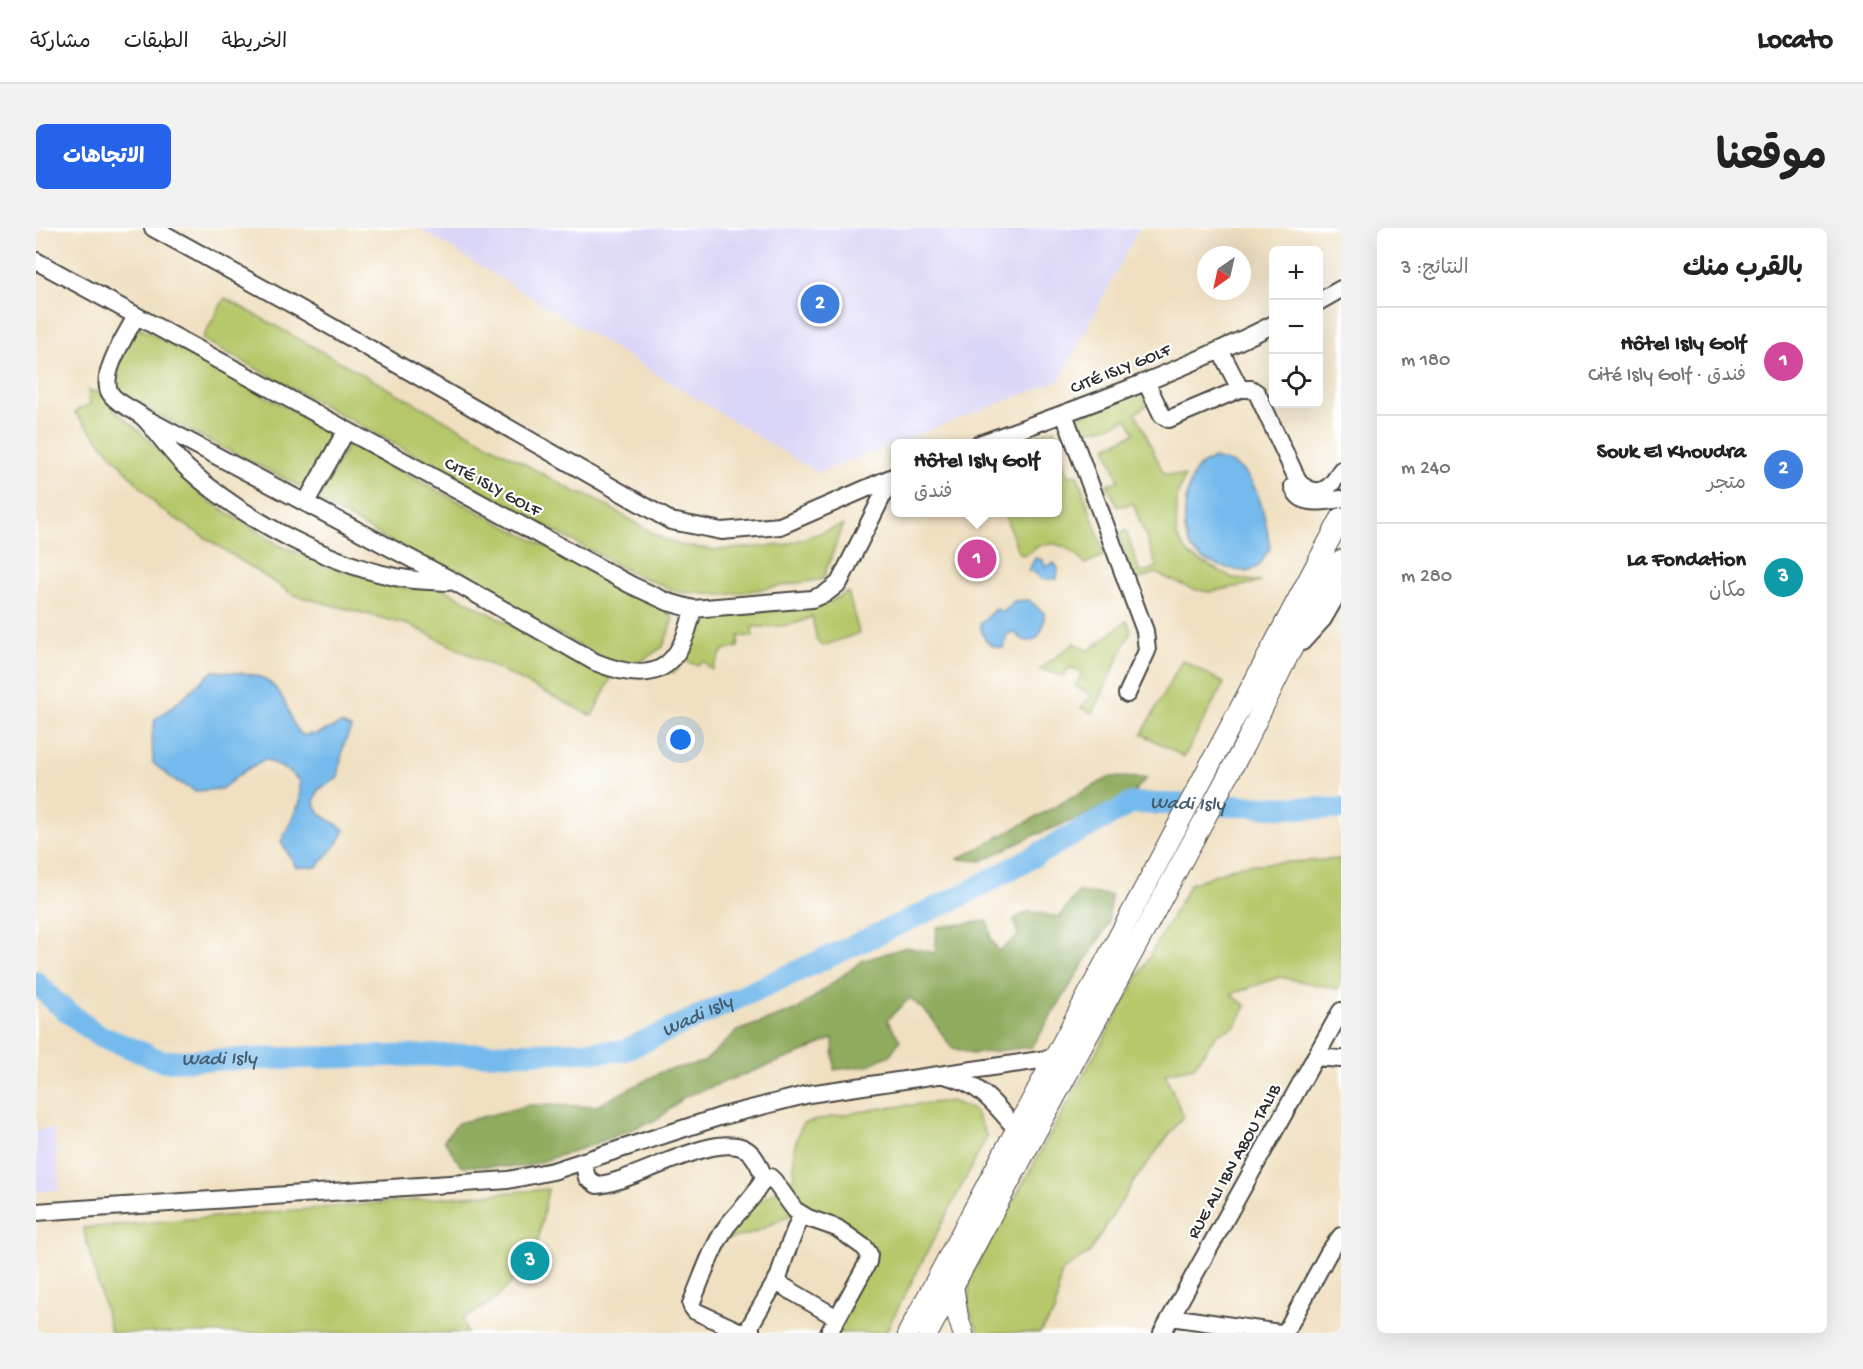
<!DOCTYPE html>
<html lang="ar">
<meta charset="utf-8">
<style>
body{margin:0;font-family:"Gochi Hand","Playpen Sans Arabic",sans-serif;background:#f2f2f2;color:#222;direction:rtl}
.controls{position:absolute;right:18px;top:18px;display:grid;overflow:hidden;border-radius:9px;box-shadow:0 6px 24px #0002}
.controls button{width:54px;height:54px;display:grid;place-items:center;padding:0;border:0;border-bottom:2px solid #e0e0e0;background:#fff;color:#222;font:30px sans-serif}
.compass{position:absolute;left:1161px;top:18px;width:54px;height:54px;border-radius:50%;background:#fff;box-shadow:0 6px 24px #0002;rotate:214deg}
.you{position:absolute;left:645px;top:512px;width:21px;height:21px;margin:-15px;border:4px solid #fff;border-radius:50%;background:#1a73e8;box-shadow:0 0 0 9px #1a73e833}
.badge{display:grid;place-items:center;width:39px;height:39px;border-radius:50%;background:#2563eb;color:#fff;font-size:20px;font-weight:700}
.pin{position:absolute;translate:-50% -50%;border:3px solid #fff;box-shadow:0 2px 6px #0006}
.popup{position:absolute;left:855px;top:211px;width:171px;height:78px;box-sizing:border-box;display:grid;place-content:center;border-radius:9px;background:#fff;filter:drop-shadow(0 2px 4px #0005);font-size:20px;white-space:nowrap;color:#767676}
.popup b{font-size:22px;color:#222}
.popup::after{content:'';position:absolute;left:50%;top:100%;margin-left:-12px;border:12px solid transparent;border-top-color:#fff}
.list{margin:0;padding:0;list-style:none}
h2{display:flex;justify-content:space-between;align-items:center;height:78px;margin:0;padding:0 24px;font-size:26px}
h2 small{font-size:20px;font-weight:400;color:#767676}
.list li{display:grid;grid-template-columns:39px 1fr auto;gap:18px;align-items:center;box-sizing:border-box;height:108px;padding:0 24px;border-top:2px solid #e0e0e0}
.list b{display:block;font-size:22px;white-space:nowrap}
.list p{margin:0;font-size:20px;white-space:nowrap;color:#767676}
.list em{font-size:20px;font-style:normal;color:#767676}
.icon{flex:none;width:33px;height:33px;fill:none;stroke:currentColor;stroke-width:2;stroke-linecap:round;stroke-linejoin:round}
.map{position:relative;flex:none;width:1305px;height:1105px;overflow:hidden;direction:ltr;border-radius:9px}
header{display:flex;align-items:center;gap:36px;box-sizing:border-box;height:84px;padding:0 30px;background:#fff;border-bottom:2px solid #e0e0e0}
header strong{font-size:28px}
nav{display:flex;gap:33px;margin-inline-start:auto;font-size:21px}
.intro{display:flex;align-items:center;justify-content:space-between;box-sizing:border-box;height:144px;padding:0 36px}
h1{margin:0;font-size:42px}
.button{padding:15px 27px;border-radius:9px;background:#2563eb;color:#fff;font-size:21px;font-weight:700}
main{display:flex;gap:36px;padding:0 36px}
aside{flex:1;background:#fff;border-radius:9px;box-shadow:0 6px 24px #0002}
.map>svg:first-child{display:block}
.built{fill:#dad6f7}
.green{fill:#b6c86b;stroke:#707a4b;stroke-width:1.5}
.forest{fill:#90ac5f;stroke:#5e6c45;stroke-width:1.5}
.water{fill:#75baec;stroke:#50728c;stroke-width:1.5}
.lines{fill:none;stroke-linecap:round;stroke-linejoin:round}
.river{stroke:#75baec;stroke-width:22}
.minor-casing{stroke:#494642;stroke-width:20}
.major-casing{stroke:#494642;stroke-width:22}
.minor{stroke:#fff;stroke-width:16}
.major{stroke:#fff;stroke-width:20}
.labels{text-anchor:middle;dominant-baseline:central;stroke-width:4.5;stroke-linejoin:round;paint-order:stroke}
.street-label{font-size:18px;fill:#2b2b2b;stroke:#fff}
.water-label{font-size:20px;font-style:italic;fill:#455d6f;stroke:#fff}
</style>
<header>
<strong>Locato</strong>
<nav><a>الخريطة</a><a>الطبقات</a><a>مشاركة</a></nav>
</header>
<div class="intro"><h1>موقعنا</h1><a class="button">الاتجاهات</a></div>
<main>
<aside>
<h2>بالقرب منك<small>النتائج: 3</small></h2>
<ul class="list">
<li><span class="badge" style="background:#d1479c">1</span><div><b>Hôtel Isly Golf</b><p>فندق · Cité Isly Golf</p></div><em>180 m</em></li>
<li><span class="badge" style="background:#3f7fe0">2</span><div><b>Souk El Khoudra</b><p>متجر</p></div><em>240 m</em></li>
<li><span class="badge" style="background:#0f9aa8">3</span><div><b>La Fondation</b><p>مكان</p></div><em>280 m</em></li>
</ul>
</aside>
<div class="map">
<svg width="1305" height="1105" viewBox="0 0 1305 1105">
<rect width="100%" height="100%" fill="#fff"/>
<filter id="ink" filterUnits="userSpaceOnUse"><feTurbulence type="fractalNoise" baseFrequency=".0167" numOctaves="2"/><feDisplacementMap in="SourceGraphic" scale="12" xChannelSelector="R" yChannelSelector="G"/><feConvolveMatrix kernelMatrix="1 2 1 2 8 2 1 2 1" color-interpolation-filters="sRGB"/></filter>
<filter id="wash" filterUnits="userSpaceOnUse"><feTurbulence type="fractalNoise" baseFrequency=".008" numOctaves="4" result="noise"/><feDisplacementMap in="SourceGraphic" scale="24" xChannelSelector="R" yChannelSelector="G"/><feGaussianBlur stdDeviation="1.35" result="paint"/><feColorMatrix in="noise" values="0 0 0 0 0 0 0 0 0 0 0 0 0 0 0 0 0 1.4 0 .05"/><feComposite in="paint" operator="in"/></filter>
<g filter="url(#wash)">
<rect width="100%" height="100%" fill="#f0e0c1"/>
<!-- built -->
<path class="built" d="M 382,0 L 1103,0 L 1024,152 L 782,245 Z
M 18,901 L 24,962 L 0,964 L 0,902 Z"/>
<!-- green -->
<path class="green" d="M 189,70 L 541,265 L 556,269 L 625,310 L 644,317 L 679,322 L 749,317 L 807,297 L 787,351 L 689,367 L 642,364 L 592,343 L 166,111 Z
M 101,98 L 297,205 L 267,260 L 85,168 L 75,150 Z
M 52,163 L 65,164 L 78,182 L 100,200 L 134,233 L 165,268 L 241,316 L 295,339 L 367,360 L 406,360 L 575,450 L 556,488 L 376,398 L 258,367 L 123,280 L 39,185 L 41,182 L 54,176 Z
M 1105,164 L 1111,177 L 1100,185 L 1128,246 L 1149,248 L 1141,269 L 1140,307 L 1154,328 L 1197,350 L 1225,354 L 1174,364 L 1156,361 L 1119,345 L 1098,353 L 1083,307 L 1090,302 L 1104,345 L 1121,339 L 1097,275 L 1082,279 L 1071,256 L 1083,253 L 1070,219 L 1099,205 L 1091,191 L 1073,198 L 1045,204 L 1042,189 Z
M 1018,201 L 1026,214 L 1022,216 L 974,215 Z
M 312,216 L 630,381 L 637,391 L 627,419 L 602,435 L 573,434 L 282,273 Z
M 1022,219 L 1033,248 L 1041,246 L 1069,327 L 1049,336 C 1031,316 1012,307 990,327 L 983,326 L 969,287 L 972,284 L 1022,284 Z
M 812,364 L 823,405 L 787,418 L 781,413 L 776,388 C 758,399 738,399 716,399 L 717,409 L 703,408 L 702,419 L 687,422 L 676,442 L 667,433 L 661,437 L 648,433 L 638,445 L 629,442 L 654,418 L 661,395 L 674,386 L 787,377 Z
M 1091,393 L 1095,403 L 1057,485 L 1045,480 L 1056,467 L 1039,458 L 1046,445 L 1034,439 L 1027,448 L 1004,441 L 1039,415 L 1052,423 Z
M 1146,432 L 1188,455 L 1148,529 L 1106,506 Z
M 1305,631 L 1305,758 L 1302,761 L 1244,749 L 1195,766 L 1210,778 L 1199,798 L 1180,807 L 1158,839 L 1129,845 L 1147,888 L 1099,952 L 1053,1025 L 1025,1044 L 1019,1084 L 1003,1105 L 943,1105 L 932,1079 L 934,1050 L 1154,656 L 1205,637 Z
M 915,873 L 939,883 L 951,909 L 849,1105 L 798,1105 L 831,1020 L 757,986 L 715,1006 L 688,1012 L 699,990 L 758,949 L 758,920 L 766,896 C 815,882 864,878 915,873 Z
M 512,961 L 499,1029 L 459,1072 L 427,1091 L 431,1105 L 75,1105 L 47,1000 Z"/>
<!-- forest -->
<path class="forest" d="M 1074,549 L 1111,550 L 1097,565 L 1043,590 L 999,607 L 945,633 L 922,631 Z
M 1042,664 L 1075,667 L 1072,697 L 996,819 L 935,826 L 915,819 L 894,788 L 874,770 L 851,792 L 864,812 L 854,827 L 831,838 L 798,842 L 797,810 L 768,824 L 648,869 L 622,891 L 556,917 L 489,939 L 425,938 L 408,912 L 422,895 L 494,877 L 561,878 L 627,843 L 668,834 L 701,803 L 762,781 L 826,733 L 870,719 L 899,725 L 901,699 L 952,693 L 955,711 L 963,723 L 982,708 L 978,691 L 993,683 L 1023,689 Z"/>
<!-- water -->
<path class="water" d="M 1178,230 C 1184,232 1191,233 1197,236 C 1224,250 1230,293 1234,320 L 1223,338 L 1212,344 C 1194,341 1168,337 1156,321 C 1143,304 1149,256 1162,240 C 1166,235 1173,233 1178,230 Z
M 999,330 L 1007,332 L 1009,339 L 1018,335 L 1022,340 L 1021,351 L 1006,351 L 998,343 L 992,343 Z
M 993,372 L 1008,385 C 1009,405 997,426 978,404 L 971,406 L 968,420 C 950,418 948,413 944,396 L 959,381 L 968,384 L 978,373 Z
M 177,443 C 212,446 235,442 251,479 C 255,490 257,499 266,507 L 281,506 L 305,496 L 315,500 L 307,519 L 302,550 L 282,562 L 278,574 L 284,586 L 309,602 L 302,615 L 281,639 L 260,639 L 245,614 L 264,574 L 264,553 L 252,543 L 229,531 L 210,542 L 185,561 L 159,563 L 138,552 L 117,535 L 116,509 L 119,491 L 136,479 Z"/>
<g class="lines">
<!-- river -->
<path class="river" id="s1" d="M 0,754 L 18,773 L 60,806 L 126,833 L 587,823 L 923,669 L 1096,575 L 1305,581"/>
</g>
</g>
<g filter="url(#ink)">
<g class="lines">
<!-- minor casing -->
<g class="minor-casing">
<path id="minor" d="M 117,0 L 261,79 L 635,293 L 686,303 L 744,298 L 859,248
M 0,33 L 595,357 L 632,374 L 657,381 L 776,371 L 789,366 L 803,355 L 852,257 L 860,247
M 1282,74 L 1305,61
M 100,88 C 91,106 65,143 73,163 C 78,175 99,181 108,190 C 124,207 136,227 153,242 C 207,291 299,340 371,351 C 384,353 398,353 412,354
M 1184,122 L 1204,161 L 1215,161 L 1221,165 L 1263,255 C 1283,271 1294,262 1305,242
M 1110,154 L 1126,187 L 1133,191 L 1204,161
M 1028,186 L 1109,403 L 1111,423 L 1091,466
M 107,189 L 419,354 L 559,434 C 618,458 644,443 657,381
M 943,216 C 1043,181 1143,144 1238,96
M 1257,258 C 1264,280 1287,273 1305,271
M 270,274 L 310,203
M 1266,414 L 1287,391 L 1305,360
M 1279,829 L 1305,831
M 911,848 C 943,855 960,877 980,901
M 547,933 L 551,950 L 561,957 C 598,955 680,901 711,922 C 720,928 724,940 728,949 C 719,970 704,981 691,998 C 675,1021 666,1050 655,1076 L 656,1079 L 659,1083 L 707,1105
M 728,949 L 734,949 L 738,953 L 759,982 L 772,990 L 801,1000 L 829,1020 L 833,1026 L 832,1034 L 793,1105
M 0,984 L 472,952 L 517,943 L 683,889 L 773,866 L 1018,830
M 740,1054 L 801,1090
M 1135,1089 L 1244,1105
M 715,1105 L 715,1096 L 743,1048 L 749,1028 L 765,987
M 1126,1105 L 1305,783
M 1249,1105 L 1293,1024 L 1305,1008"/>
</g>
<!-- major casing -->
<g class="major-casing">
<path id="major" d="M 917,1057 L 922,1089 L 927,1105
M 872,1105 L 1305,290
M 892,1105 L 1209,516 L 1251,430 L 1305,332"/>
</g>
<!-- minor -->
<use href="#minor" class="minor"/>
<!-- major -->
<use href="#major" class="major"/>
</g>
</g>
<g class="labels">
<!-- street labels -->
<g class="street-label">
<text transform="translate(1085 142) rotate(-22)">CITÉ ISLY GOLF</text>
<text transform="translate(456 260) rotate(28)">CITÉ ISLY GOLF</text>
<text transform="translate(1199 934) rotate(-61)">RUE ALI IBN ABOU TALIB</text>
</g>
<!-- water labels -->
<g class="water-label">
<text stroke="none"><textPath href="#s1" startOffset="1234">Wadi Isly</textPath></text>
<text stroke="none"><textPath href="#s1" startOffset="694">Wadi Isly</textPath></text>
<text stroke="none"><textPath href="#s1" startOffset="208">Wadi Isly</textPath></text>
</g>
</g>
</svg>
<div class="controls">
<button>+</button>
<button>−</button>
<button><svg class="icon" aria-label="locate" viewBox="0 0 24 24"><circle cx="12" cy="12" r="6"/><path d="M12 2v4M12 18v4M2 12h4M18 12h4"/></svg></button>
</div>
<svg class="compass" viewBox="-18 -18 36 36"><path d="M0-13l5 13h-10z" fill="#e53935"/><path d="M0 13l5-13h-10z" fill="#767676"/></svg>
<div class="you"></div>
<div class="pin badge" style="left:941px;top:331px;background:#d1479c">1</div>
<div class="popup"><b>Hôtel Isly Golf</b>فندق</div>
<div class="pin badge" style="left:784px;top:76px;background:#3f7fe0">2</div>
<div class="pin badge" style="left:494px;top:1033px;background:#0f9aa8">3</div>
</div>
</main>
